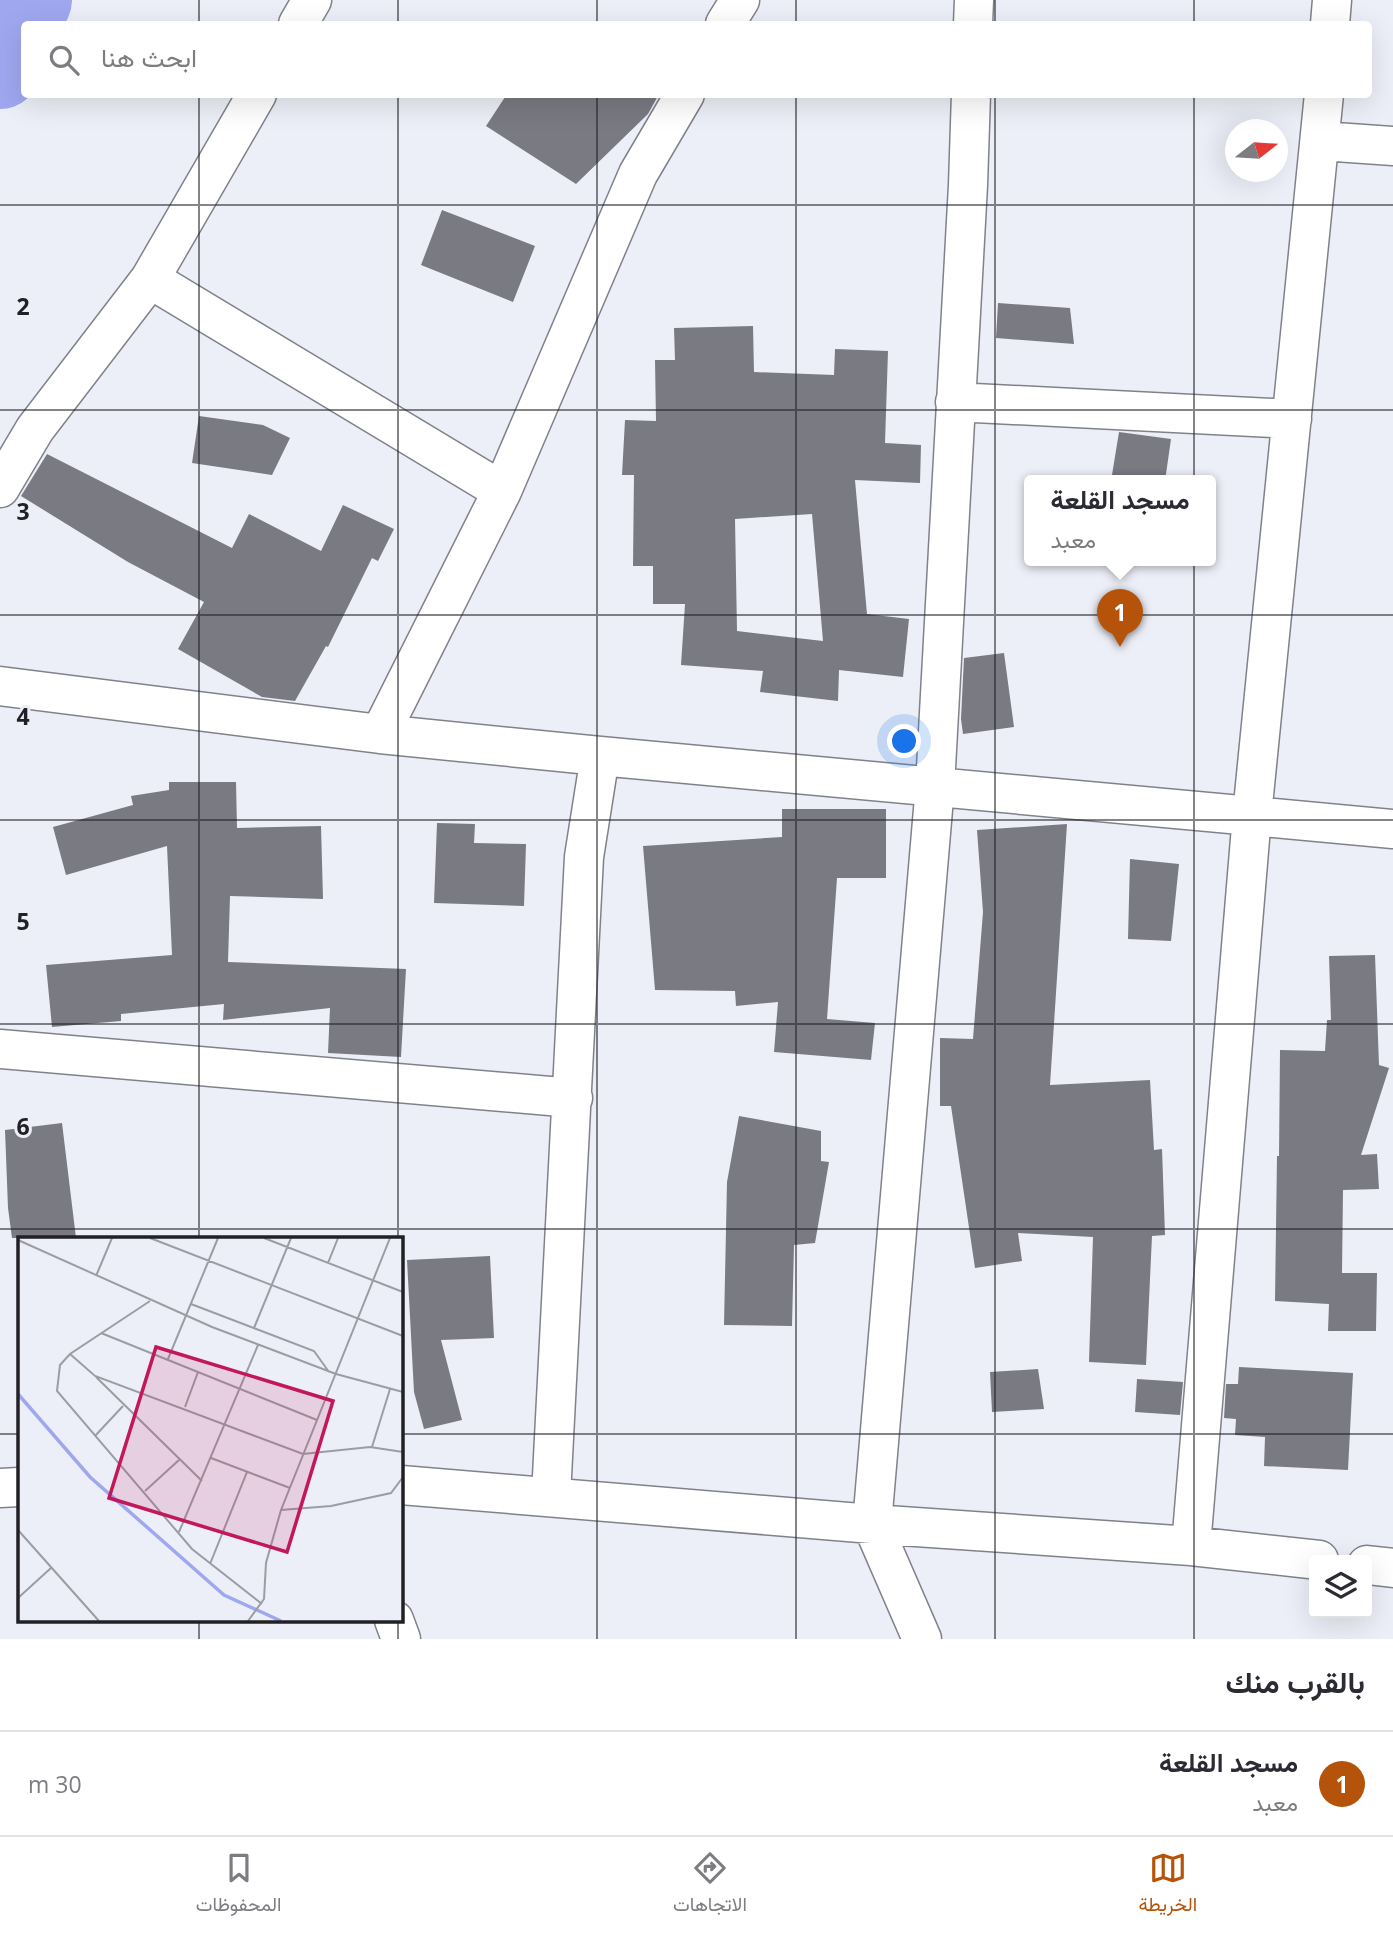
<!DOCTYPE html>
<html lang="ar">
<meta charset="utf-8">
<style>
body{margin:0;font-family:"Open Sans",Vazirmatn,sans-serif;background:#f2f2f3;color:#2b2b33;direction:rtl}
.controls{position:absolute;right:21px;bottom:21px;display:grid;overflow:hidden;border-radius:7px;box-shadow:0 7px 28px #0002}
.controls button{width:63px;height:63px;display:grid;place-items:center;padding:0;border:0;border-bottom:2px solid #e1e1e2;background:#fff;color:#2b2b33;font:35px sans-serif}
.compass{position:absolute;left:1225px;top:119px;width:63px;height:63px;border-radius:50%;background:#fff;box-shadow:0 7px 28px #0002;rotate:73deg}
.you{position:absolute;left:905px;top:742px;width:24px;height:24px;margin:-18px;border:5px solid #fff;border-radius:50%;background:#1a73e8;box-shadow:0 0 0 10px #1a73e833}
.badge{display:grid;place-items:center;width:46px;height:46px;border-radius:50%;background:#b45309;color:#fff;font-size:23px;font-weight:700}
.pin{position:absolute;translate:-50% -58px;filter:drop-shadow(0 2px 4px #0008)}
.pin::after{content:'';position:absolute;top:37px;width:24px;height:21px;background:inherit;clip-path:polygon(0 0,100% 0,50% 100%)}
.popup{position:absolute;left:1024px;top:475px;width:192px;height:91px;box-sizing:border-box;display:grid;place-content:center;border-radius:7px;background:#fff;filter:drop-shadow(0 2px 5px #0005);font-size:23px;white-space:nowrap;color:#7c7c81}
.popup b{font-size:26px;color:#2b2b33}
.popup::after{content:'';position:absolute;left:50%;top:100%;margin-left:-14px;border:14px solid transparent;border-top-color:#fff}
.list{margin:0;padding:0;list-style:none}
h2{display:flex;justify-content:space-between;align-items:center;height:91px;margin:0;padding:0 28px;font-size:30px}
h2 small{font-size:23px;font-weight:400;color:#7c7c81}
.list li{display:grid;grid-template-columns:46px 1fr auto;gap:21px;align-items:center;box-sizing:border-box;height:105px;padding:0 28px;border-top:2px solid #e1e1e2}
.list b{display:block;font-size:26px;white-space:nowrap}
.list p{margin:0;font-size:23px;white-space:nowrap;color:#7c7c81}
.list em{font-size:23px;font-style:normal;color:#7c7c81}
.icon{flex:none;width:38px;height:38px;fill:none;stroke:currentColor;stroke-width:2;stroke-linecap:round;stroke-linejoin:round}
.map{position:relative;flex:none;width:1393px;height:1639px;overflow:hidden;direction:ltr}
.search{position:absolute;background:#fff;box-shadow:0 7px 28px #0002;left:21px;right:21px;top:21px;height:77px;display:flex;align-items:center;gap:18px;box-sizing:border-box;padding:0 24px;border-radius:7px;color:#7c7c81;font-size:26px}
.sheet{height:196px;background:#fff}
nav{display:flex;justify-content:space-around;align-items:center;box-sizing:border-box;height:98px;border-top:2px solid #e1e1e2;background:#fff;font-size:19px;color:#7c7c81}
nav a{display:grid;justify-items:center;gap:4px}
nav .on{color:#b45309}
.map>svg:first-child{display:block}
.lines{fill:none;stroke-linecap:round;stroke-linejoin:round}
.river{stroke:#9fa8ef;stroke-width:82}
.building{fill:#797a82;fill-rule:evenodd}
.minor-casing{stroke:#80828a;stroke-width:41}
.minor{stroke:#fff;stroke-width:38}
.grid{fill:none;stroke:#212125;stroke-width:2;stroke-opacity:0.55}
.inset-river{fill:none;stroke:#9fa8ef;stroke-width:3.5}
.inset-road{fill:none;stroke:#9b9da4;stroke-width:2}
.view{fill:#c2185b;fill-opacity:0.15;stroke:#c2185b;stroke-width:3.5}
.inset-edge{fill:none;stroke:#212125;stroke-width:3.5}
.grid-label{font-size:23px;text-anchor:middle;font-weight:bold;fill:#212125;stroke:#edeff8;stroke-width:6;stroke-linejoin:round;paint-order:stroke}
</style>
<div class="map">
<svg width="1393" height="1639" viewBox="0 0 1393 1639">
<rect width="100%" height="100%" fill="#edeff8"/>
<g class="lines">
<!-- river -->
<path class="river" d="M 0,68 L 31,0"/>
</g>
<!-- building -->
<path class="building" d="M 507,94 L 659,94 L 648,114 L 576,184 L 486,126 Z
M 442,210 L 535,246 L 513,302 L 421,265 Z
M 998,303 L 1070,308 L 1074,344 L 996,338 Z
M 753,326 L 754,372 L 834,375 L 835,349 L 888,351 L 885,443 L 921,445 L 920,483 L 855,480 L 867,614 L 909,619 L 903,677 L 839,670 L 838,701 L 760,692 L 763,671 L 681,665 L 685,604 L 653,604 L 653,566 L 633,566 L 634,475 L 622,475 L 625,420 L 656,421 L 655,360 L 675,360 L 674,328 ZM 812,514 L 823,641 L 737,631 L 735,519 Z
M 199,416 L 263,425 L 290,438 L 272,475 L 192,463 Z
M 1119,432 L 1171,439 L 1165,481 L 1111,481 Z
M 47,454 L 232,548 L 249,514 L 321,551 L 343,505 L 394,529 L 378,561 L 372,558 L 328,647 L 326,646 L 295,701 L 262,697 L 178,649 L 204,602 L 128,562 L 21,496 Z
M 1004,653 L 1014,727 L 963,734 L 961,719 L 964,658 Z
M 169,782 L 236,782 L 237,828 L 321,826 L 323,899 L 230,896 L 228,962 L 406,969 L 401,1057 L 328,1053 L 330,1008 L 223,1020 L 224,1004 L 121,1014 L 121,1021 L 52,1027 L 46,965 L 172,955 L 167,846 L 66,875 L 53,827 L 133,805 L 131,796 L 169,790 Z
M 782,809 L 886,809 L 886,878 L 837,878 L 827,1019 L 875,1023 L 871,1060 L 774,1052 L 778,1002 L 736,1006 L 735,991 L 655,990 L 643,846 L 782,837 Z
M 437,823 L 475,824 L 474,843 L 526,844 L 524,906 L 434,903 Z
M 1067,824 L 1050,1085 L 1150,1080 L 1154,1150 L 1162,1149 L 1165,1235 L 1152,1236 L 1146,1365 L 1089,1362 L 1093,1237 L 1018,1233 L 1022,1261 L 975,1268 L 951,1106 L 940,1106 L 940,1038 L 973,1039 L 983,912 L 977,830 Z
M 1130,859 L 1179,864 L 1171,941 L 1128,939 Z
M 1375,955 L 1379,1065 L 1389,1068 L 1361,1155 L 1377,1154 L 1379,1189 L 1343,1190 L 1342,1273 L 1377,1273 L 1376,1331 L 1328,1331 L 1329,1304 L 1275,1301 L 1277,1156 L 1279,1156 L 1280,1050 L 1325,1051 L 1327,1020 L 1331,1020 L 1329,956 Z
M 739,1116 L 821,1131 L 821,1161 L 829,1162 L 815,1243 L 794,1245 L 792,1326 L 724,1325 L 727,1182 Z
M 62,1123 L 76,1238 L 12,1238 L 8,1208 L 5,1130 Z
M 490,1256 L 494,1338 L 441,1340 L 462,1420 L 424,1429 L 414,1392 L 407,1260 Z
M 1239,1367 L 1353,1373 L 1348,1470 L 1264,1466 L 1265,1437 L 1235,1435 L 1236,1419 L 1224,1418 L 1226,1384 L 1238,1384 Z
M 1038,1369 L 1044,1409 L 992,1412 L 990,1372 Z
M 1137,1379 L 1183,1382 L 1180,1415 L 1135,1412 Z"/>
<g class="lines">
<!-- minor casing -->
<g class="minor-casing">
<path id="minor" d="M 298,24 L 312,0
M 725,24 L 740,0
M 973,24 L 974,0
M 1330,24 L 1332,0
M 1321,141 L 1393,146
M 150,279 L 502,491
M 955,402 L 1292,419
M 0,488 L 35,429 L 150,279 L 257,94
M 0,686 L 380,734 L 600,756 L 1393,829
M 380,734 L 502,491 L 638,174 L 685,94
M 0,1049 L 573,1098
M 401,1485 L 872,1524 L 1191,1546 L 1319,1560
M 0,1488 L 19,1487
M 551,1496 L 584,857 L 600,756
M 1191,1546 L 1252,815 L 1324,94
M 1367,1565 L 1393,1568
M 394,1620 L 401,1639
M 922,1639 L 872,1524 L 935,786 L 968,185 L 971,94"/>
</g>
<!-- minor -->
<use href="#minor" class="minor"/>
</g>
<!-- grid -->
<path class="grid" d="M 199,0 L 199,24M 398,0 L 398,24M 597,0 L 597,24M 796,0 L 796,24M 995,0 L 995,24M 1194,0 L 1194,24M 199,94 L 199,1238M 398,94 L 398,1238M 597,94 L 597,1639M 796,94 L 796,1639M 995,94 L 995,1639M 1194,94 L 1194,1639M 0,205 L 1393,205M 0,410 L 1393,410M 0,615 L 1393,615M 0,820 L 1393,820M 0,1024 L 1393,1024M 0,1229 L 1393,1229M 0,1434 L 19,1434M 401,1434 L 1393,1434M 199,1620 L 199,1639M 398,1620 L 398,1639"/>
<!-- overview -->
<g transform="translate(18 1237)">
<rect width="385" height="385" fill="#edeff8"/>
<path class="inset-river" d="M 0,157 L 72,240 L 206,358 L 263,384"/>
<path class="inset-road" d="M 132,1 L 385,99M 246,1 L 385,55M 0,3 L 194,90 L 318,137 L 385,155M 310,26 L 320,1M 78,39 L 94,1M 132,64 L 52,117 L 42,128 L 39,154 L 174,312 L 244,367M 173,67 L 296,114 L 311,135M 236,91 L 273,1M 83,96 L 299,183M 52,117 L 77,139 L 285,217 L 352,210 L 385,215M 150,122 L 200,1M 78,140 L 184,244M 167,170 L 180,135M 77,199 L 105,169M 354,210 L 372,152M 193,221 L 272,251M 127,254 L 161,223M 263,273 L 313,269 L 373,256 L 385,240M 0,293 L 81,384M 161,295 L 240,108M 192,327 L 229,235M 0,361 L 33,331M 230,384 L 246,362 L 248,326 L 263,273 L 372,1"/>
<path class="view" d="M 138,110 L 315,164 L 269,315 L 91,261 Z"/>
<rect width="385" height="385" class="inset-edge"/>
</g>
<g class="grid-label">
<text x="23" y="315">2</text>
<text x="23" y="520">3</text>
<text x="23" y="725">4</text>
<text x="23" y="930">5</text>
<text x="23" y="1135">6</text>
</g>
</svg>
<div class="controls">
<button><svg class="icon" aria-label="layers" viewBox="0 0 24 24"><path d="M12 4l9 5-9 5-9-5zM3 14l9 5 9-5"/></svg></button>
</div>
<svg class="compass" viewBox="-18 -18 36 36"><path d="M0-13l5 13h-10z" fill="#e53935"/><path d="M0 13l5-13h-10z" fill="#7c7c81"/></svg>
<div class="you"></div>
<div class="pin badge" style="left:1120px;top:647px">1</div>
<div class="popup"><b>مسجد القلعة</b>معبد</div>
<div class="search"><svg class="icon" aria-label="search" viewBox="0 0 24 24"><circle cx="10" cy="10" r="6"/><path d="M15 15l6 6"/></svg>ابحث هنا</div>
</div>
<section class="sheet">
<h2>بالقرب منك<small></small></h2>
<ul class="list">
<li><span class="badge">1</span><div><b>مسجد القلعة</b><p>معبد</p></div><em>30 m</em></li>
</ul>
</section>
<nav>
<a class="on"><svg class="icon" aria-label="map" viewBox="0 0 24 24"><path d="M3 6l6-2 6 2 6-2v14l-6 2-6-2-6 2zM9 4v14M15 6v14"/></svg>الخريطة</a>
<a><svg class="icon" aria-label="directions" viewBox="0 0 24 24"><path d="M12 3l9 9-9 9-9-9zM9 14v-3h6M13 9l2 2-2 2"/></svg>الاتجاهات</a>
<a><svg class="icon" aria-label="saved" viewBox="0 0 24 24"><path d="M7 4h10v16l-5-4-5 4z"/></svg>المحفوظات</a>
</nav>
